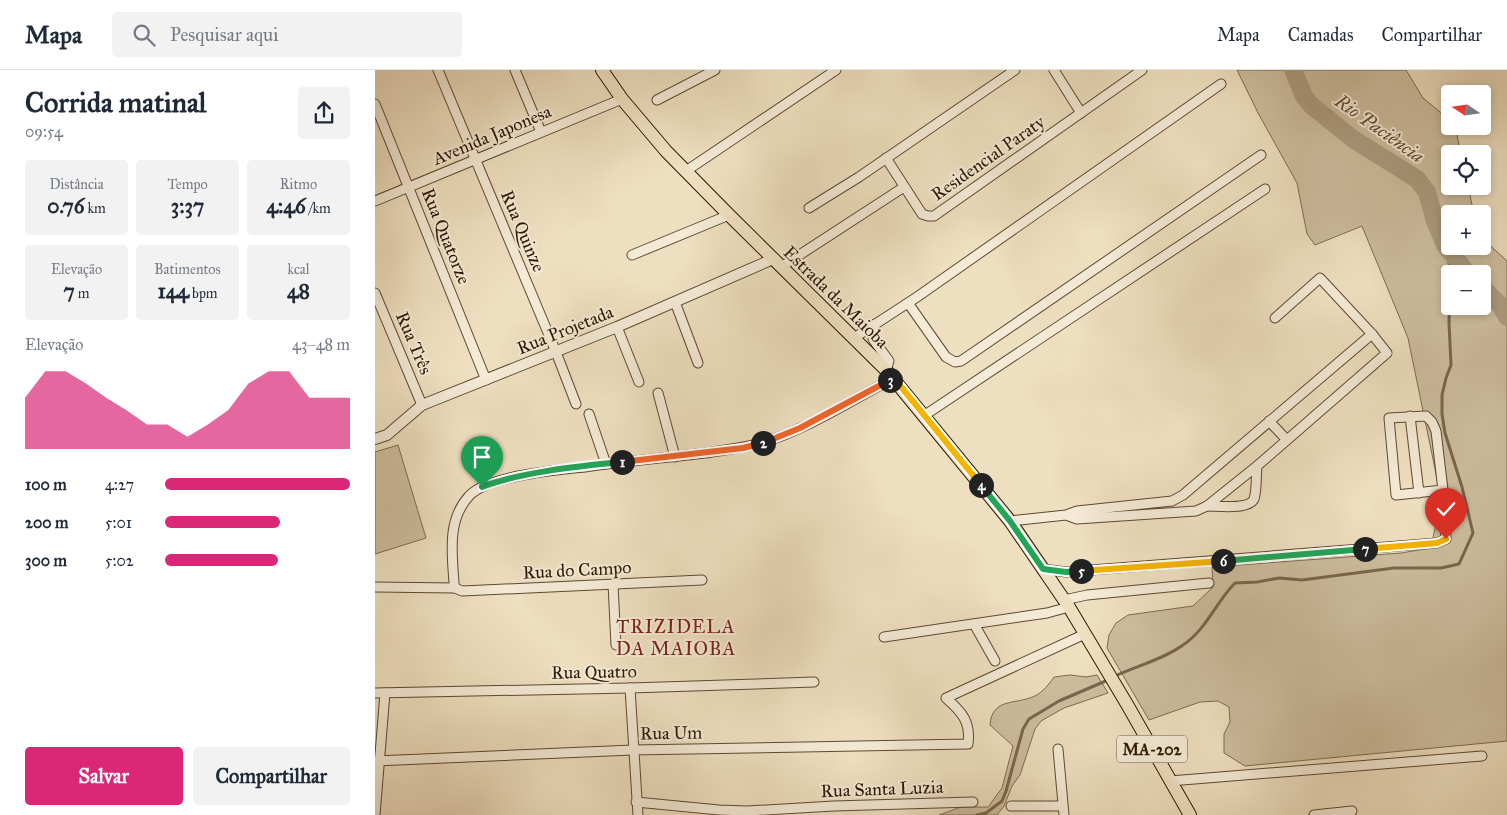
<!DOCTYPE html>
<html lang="pt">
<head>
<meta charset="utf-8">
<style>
	:root { --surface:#fff; --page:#f2f2f3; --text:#1f2937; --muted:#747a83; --line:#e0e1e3; --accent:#db2777 }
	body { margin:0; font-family:"IM FELL Great Primer",serif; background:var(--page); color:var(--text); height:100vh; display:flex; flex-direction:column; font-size:19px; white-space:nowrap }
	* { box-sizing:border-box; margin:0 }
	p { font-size:16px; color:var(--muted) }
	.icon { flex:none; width:28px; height:28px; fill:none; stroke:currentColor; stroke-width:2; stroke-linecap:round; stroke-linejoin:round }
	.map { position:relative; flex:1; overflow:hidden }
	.drawer { display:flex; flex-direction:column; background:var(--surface); width:375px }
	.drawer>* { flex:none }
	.needle { width:32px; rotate:283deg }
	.tools { position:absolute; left:1066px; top:15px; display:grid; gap:10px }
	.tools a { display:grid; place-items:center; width:50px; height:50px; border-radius:5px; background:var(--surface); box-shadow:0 2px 8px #0003; font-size:25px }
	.pin { position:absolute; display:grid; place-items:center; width:42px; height:42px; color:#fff; margin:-51px -21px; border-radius:50% 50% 50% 0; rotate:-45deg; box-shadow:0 0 5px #0007 }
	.pin .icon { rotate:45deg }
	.km { position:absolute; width:25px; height:25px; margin:-12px; border-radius:50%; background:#222; color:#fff; font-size:14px; line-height:25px; text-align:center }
	.round { display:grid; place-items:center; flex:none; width:52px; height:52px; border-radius:5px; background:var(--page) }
	.summary { display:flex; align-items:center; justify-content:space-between; height:85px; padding:0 25px }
	h1 { font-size:28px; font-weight:700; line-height:38px }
	.figures { display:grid; grid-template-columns:repeat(3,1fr); gap:8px; height:85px; padding:5px 25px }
	.figures div { display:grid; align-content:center; border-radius:5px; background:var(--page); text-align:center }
	.figures b { font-size:21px; font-weight:700 }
	.figures small { font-size:14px; font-weight:400 }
	.figures p { font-size:14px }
	.chart { height:140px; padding:10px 25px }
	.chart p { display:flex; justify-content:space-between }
	.chart svg { width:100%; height:90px; margin-top:5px; fill:var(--accent); opacity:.7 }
	.button { display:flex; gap:10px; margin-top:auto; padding:10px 25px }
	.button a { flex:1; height:58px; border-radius:5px; background:var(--accent); color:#fff; font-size:20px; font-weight:700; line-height:58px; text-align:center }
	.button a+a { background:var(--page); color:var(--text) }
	ul { padding:0 25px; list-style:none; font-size:16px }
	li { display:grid; grid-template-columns:80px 60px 1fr; align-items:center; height:38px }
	li i { height:12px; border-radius:6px; background:var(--accent) }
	header { display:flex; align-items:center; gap:30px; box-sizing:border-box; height:70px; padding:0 25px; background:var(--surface); border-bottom:1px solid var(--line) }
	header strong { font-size:24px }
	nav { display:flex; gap:28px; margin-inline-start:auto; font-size:18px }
	.search { width:350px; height:45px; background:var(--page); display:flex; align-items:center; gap:12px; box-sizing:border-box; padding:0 18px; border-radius:5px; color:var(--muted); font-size:19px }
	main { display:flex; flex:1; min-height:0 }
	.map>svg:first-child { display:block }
</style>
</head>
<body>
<header>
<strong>Mapa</strong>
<div class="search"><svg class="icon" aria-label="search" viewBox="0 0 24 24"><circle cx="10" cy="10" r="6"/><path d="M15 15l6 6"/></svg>Pesquisar aqui</div>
<nav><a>Mapa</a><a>Camadas</a><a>Compartilhar</a></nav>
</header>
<main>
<section class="drawer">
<div class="summary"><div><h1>Corrida matinal</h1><p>09:54</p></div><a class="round"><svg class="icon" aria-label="share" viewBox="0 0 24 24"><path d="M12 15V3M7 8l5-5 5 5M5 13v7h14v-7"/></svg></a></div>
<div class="figures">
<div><p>Distância</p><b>0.76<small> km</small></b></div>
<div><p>Tempo</p><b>3:37</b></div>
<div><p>Ritmo</p><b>4:46<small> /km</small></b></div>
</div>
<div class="figures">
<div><p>Elevação</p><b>7<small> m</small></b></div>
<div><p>Batimentos</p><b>144<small> bpm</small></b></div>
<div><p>kcal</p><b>48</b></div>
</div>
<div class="chart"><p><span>Elevação</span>43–48 m</p>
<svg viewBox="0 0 160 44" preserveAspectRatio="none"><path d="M0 44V19L10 6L20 6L30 12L40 19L50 25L60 32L70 32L80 38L90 32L100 25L110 12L120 6L130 6L140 19L150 19L160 19V44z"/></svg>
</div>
<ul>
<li><b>100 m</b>4:27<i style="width:100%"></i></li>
<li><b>200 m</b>5:01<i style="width:62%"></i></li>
<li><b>300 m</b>5:02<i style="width:61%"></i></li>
</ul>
<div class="button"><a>Salvar</a><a>Compartilhar</a></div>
</section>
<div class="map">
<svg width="1132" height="745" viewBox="0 0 1132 745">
	<rect width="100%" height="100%" fill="#eedfc0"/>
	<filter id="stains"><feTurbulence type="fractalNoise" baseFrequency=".004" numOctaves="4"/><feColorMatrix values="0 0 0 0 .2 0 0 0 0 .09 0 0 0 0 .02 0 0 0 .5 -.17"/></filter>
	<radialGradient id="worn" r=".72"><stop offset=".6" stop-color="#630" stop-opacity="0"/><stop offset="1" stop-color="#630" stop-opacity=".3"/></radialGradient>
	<g fill="#cdbd9f" stroke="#7d6a50" fill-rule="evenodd">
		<path d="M 862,0 L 1031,0 L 1048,28 L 1075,50 L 1075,56 L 1080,56 L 1086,84 L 1075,84 L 1075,116 L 1093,116 L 1099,144 L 1075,144 L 1075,176 L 1108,176 L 1108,169 L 1132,191 L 1132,671 L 870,696 L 849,683 L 849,664 L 855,652 L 854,637 L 843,631 L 825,632 L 774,650 L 732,578 L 734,565 L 741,553 L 753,545 L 818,536 L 838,517 L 837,497 L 1026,483 L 1056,478 L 1066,428 L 1033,268 L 987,156 L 940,175 L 932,164 L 922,113 L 883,43 ZM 1075,204 L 1108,204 L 1108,236 L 1075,236 Z"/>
		<polygon points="23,375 51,468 0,484 0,382"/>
		<path d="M 695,605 L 711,607 L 722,605 L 733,623 L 689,638 L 666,651 L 660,659 L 645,705 L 637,716 L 629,736 L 622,745 L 564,745 L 586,737 L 613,737 L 627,718 L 638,676 L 615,655 C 617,627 641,635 660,626 C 668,622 674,614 679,607 Z"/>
	</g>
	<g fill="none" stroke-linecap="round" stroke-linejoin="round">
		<g stroke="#79664c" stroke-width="3">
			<polyline points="1125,235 1132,234"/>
			<path d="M 738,607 C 761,596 787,590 808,575 C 831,560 841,532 860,513 L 882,512 L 904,508 L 927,510 L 1019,498 L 1066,498 L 1084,494 L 1098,463 L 1087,417 L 1070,363 L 1067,344 L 1067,325 L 1071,308 L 1076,295 L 1074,253 L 1075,198 L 1070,175"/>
			<polyline points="602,745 611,743 627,731 631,721 648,659 654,649 684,631 733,610"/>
		</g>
		<g stroke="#ac9b7f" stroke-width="18">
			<polyline points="918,0 929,26 936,35 978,69 1042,109 1052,122 1060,151 1070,175 1093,204"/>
			<polyline points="1108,218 1125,235 1132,247"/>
		</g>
		<g stroke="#5d4930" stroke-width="11">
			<g id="minor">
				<polyline points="63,0 181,282 201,334"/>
				<polyline points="140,0 166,62"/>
				<polyline points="679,0 706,43"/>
				<polyline points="282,30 340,0"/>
				<polyline points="0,34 111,310"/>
				<polyline points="511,88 547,144 553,146 559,146 767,0"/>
				<polyline points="311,101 461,0"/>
				<polyline points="0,131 247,29"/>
				<polyline points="434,138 484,107 640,0"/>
				<polyline points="257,185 354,145"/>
				<polyline points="406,197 529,117"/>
				<polyline points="0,223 47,335"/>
				<polyline points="300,232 323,293"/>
				<polyline points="533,233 571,287 580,292 586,291 886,85"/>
				<polyline points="900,248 945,208 997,264"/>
				<polyline points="500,254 498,269 514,291 511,300"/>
				<polyline points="242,257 264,312"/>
				<polyline points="479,268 542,227 846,14"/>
				<polyline points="283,323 300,387"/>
				<polyline points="214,344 231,394"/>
				<polyline points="550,345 890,119"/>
				<polyline points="1035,346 1044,423"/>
				<polyline points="894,351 911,369"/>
				<path d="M 832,436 C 843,436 874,440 879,429 C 882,420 881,406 882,396"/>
				<polyline points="635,451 691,445 702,441 797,431 808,425 997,264 1012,283 882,396 832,436 821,441 702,449 691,445"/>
				<polyline points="668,499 691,502 1062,473 1071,469 1068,420 1061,361 1057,352 1051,346 1014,348 1021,425 1068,420"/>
				<polyline points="238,514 241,575"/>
				<polyline points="0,517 80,518 87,521 327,510"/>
				<path d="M 80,518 L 79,513 C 77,483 72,450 94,426 C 112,406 182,400 210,397 C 250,391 290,388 330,383 C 349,380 368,378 386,373 C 431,360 477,330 519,308"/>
				<polyline points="689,530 712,525 834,513"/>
				<polyline points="599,554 620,591"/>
				<polyline points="509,567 672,543 694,537"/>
				<polyline points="255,618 263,745"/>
				<polyline points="0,623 255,618 439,612"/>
				<polyline points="683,679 689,745"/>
				<path d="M 0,691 L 258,680 L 593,674 C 596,652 587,642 571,628 L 710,564"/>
				<polyline points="795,711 1107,686"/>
				<polyline points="261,732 344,740 372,741 459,736 598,732"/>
				<polyline points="636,736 687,736"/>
				<polyline points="0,745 10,623"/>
				<polyline points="939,745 977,741"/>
			</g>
		</g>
		<g stroke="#5d4930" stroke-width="12">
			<polyline id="tertiary" points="0,369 12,365 47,335 242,257 398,189"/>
		</g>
		<g stroke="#2d1700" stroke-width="14">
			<polyline id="primary" points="227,0 247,29 291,81 354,145 511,300 635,451 694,537 753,636 815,745"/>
		</g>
		<use href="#minor" stroke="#f4ead6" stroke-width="9"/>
		<use href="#tertiary" stroke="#f4ead6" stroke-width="10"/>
		<use href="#primary" stroke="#eedfc0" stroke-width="12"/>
	</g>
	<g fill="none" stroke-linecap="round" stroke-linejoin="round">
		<g stroke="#fff" stroke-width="10">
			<path id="split-1" d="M 107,417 C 146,402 204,396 247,392"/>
		</g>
		<g stroke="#fff" stroke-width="10">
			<polyline id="split-2" points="247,392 368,378 388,373"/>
		</g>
		<g stroke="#fff" stroke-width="10">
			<polyline id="split-3" points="388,373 425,358 515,310"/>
		</g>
		<g stroke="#fff" stroke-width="10">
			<polyline id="split-4" points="515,310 519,308 606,415"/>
		</g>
		<g stroke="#fff" stroke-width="10">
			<polyline id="split-5" points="606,415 635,451 668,499 691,502 706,501"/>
		</g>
		<g stroke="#fff" stroke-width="10">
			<polyline id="split-6" points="706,501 848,491"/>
		</g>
		<g stroke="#fff" stroke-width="10">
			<polyline id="split-7" points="848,491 990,479"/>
		</g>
		<g stroke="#fff" stroke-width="10">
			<polyline id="split-8" points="990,479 1062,473 1071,469"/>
		</g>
		<use href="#split-1" stroke="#22a559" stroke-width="6"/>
		<use href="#split-2" stroke="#f0652b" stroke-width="6"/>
		<use href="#split-3" stroke="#f0652b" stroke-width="6"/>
		<use href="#split-4" stroke="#f5b400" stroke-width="6"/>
		<use href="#split-5" stroke="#22a559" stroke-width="6"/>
		<use href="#split-6" stroke="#f5b400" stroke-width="6"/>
		<use href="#split-7" stroke="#22a559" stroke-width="6"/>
		<use href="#split-8" stroke="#f5b400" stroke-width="6"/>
	</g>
	<g text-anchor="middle" stroke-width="4" stroke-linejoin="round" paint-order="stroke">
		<rect fill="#f4ead6" stroke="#695640" stroke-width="1" x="742" y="665.5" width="70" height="27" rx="4"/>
		<g font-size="16" font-weight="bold" fill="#2d1700">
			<text x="777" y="685">MA-202</text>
		</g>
		<g font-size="18" fill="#2d1700" stroke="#f4ead6">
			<text transform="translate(117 65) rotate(-23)" y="6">Avenida Japonesa</text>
			<text transform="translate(613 88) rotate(-35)" y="6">Residencial Paraty</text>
			<text transform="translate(148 161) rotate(67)" y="6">Rua Quinze</text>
			<text transform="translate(71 166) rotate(68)" y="6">Rua Quatorze</text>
			<text transform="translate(461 227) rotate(44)" y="6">Estrada da Maioba</text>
			<text transform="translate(190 260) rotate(-22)" y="6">Rua Projetada</text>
			<text transform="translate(39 273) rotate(67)" y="6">Rua Três</text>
			<text transform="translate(202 500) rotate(-3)" y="6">Rua do Campo</text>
			<text transform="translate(219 602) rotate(-1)" y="6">Rua Quatro</text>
			<text transform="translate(296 663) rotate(-1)" y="6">Rua Um</text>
			<text transform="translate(507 719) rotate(-2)" y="6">Rua Santa Luzia</text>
		</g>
		<g font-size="19" font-style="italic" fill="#604c33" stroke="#f4ead6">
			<text transform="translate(1005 58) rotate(35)" y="7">Rio Paciência</text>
		</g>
		<g font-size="19" letter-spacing="1" fill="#7a1f14" stroke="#f4ead6">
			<text x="301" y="563">TRIZIDELA<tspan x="301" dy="22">DA MAIOBA</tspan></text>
		</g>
	</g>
	<rect width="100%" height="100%" filter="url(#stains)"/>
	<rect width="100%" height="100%" fill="url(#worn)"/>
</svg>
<div class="tools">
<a><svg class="needle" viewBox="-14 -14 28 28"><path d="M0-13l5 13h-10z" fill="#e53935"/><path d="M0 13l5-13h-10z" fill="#747a83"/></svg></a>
<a><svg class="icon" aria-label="locate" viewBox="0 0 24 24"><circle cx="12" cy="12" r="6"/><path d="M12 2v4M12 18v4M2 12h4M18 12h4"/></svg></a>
<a>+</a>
<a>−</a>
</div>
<div class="pin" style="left:107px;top:417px;background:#1e9e55"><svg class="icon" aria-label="arrive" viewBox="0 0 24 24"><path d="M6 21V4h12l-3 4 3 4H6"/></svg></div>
<div class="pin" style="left:1071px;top:469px;background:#d93025"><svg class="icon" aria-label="check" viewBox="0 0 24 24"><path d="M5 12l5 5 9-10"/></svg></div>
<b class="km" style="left:247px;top:392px">1</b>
<b class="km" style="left:388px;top:373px">2</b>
<b class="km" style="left:515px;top:310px">3</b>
<b class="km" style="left:606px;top:415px">4</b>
<b class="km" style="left:706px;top:501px">5</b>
<b class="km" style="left:848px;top:491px">6</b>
<b class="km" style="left:990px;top:479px">7</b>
</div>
</main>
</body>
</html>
